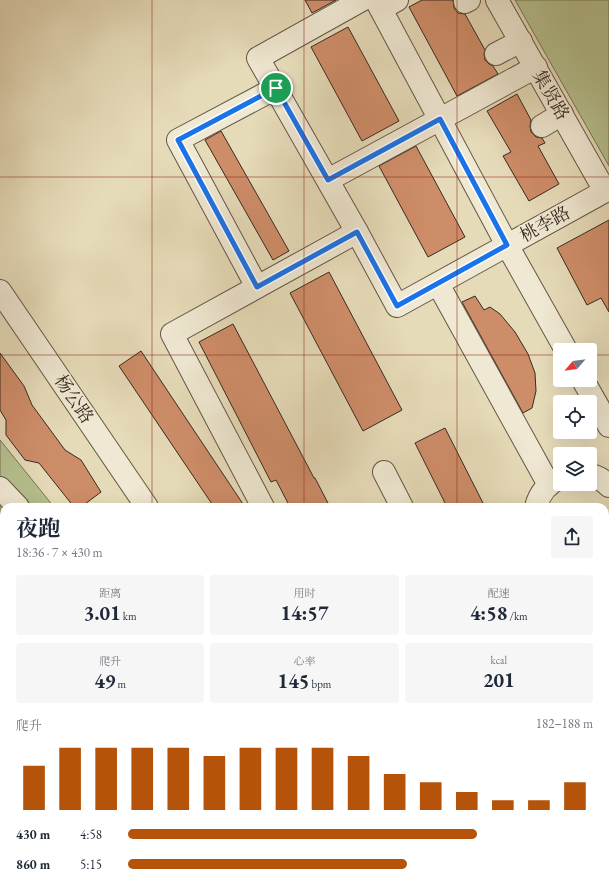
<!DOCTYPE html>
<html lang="zh">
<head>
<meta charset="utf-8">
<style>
	:root { --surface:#fff; --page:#f6f6f7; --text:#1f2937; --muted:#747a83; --accent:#b45309 }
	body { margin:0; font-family:"EB Garamond","Noto Serif SC",serif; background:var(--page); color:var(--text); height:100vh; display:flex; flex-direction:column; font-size:15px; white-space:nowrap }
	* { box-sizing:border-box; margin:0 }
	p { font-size:13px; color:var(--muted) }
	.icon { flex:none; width:22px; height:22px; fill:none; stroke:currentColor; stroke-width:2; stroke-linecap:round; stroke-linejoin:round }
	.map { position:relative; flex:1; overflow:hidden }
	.sheet { position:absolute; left:0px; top:503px; width:609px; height:384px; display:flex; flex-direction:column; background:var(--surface); border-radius:12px 12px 0 0; box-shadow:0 4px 16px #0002 }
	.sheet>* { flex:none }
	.needle { width:26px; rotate:242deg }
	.controls { position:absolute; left:553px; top:343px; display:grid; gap:8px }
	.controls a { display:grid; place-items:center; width:44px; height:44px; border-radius:4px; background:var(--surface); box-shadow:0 4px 16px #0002; font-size:20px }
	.pin { position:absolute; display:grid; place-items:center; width:34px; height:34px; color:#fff; margin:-17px; border:2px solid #fff; border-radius:50%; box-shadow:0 1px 4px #0007 }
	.round { display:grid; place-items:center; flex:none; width:42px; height:42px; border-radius:4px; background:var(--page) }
	.headline { display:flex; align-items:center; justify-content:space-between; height:68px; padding:0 16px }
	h1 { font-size:22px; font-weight:700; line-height:30px }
	.metrics { display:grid; grid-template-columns:repeat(3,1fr); gap:6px; height:68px; padding:4px 16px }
	.metrics div { display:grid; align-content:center; border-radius:4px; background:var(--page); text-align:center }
	.metrics b { font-size:20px; font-weight:700 }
	.metrics small { font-size:11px; font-weight:400 }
	.metrics p { font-size:11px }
	.chart { height:112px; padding:8px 16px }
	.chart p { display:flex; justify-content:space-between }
	.chart svg { width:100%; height:72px; margin-top:4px; stroke:var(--accent); stroke-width:6 }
	ul { padding:0 16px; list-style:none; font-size:13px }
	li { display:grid; grid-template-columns:64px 48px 1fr; align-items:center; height:30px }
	li i { height:10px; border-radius:5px; background:var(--accent) }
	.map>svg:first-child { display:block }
</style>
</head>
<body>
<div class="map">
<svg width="609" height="887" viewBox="0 0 609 887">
	<rect width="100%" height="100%" fill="#e6dbb9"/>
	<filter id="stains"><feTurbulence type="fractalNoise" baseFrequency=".005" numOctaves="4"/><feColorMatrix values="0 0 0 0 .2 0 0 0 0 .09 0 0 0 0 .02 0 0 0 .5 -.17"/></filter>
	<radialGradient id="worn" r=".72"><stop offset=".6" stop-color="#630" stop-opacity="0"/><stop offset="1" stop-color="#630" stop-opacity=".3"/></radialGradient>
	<g fill="#b6c08f" stroke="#777458">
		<polygon points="515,0 609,0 609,166"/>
		<polygon points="0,440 54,507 4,507 4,739 0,733"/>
	</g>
	<g fill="#ce8d69" stroke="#382920">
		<polygon points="305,0 336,0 312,13"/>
		<polygon points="422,0 453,0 454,8 458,13 465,14 485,50 484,54 485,60 489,64 493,66 498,74 457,96 409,7"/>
		<polygon points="348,27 399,121 362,141 311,47"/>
		<polygon points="517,94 531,120 530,126 531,132 536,137 542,138 545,143 538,146 559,184 529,201 503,156 511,152 487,111"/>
		<polygon points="221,131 289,251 273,260 205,140"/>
		<polygon points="416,146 465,237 428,257 379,166"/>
		<polygon points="609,220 609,312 601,298 587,305 557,248"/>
		<polygon points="329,272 402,410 363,431 290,293"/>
		<polygon points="475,296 484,310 490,307 500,314 515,332 528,354 535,373 536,391 532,408 523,413 462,302"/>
		<polygon points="233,324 314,478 315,478 330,507 290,507 276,480 271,482 199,342"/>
		<polygon points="141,351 245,507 214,507 119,366"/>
		<polygon points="0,353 24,386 32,405 65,450 81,460 101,492 81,507 74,507 39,463 25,460 6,435 6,420 0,410"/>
		<polygon points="445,428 485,507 447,507 415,443"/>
	</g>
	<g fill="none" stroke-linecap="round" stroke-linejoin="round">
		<g stroke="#645646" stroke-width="24">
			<g id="minor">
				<polyline points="362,0 258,58 357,232 397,306 609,189"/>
				<polyline points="376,0 507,245 566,350"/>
				<polyline points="497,0 605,191"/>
				<polyline points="465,2 469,0"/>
				<polyline points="381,9 397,0"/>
				<polyline points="496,54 521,41"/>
				<polyline points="542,126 562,114"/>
				<polyline points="328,180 536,67"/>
				<polyline points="438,284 549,485"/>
				<polyline points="257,287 178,140 276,88"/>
				<polyline points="0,291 147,507"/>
				<polyline points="583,380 609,426"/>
				<polyline points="384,472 402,507"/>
				<path d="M 590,475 C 597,476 604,481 609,486"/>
				<polyline points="0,488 18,507"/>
				<polyline points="263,507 172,334 357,232"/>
				<path d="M 536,507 C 539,494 548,483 560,478"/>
				<polyline points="605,550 609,548"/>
				<polyline points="605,572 609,579"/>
				<polyline points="0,707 4,711"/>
				<polyline points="605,725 609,723"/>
				<polyline points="0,791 4,789"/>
				<polyline points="0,865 4,873"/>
				<polyline points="79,883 81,887"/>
				<polyline points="135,883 137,887"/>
				<polyline points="198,883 200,887"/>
				<polyline points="404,883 407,887"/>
				<polyline points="104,887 112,883"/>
				<polyline points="285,887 293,883"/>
				<polyline points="318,887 326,883"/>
			</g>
		</g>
		<use href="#minor" stroke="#efe8d2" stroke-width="22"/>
	</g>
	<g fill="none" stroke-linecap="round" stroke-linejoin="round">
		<g stroke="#fff" stroke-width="8">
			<polygon id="route" points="276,88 328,180 440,119 507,245 397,306 357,232 257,287 178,140"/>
		</g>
		<use href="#route" stroke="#1a73e8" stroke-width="5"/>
	</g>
	<path fill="none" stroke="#8f2418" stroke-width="1" stroke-opacity="0.55" d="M 152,0 L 152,507M 304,0 L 304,507M 457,0 L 457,507M 0,177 L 609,177M 0,355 L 560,355M 590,355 L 609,355M 0,532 L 4,532M 605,532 L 609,532M 0,710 L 4,710M 605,710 L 609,710M 152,883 L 152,887M 304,883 L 304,887M 457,883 L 457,887"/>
	<g text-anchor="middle" stroke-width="3.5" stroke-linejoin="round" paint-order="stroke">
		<g font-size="18" fill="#382920" stroke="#efe8d2">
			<text transform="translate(551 95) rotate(60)" y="6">集贤路</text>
			<text transform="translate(545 224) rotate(-29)" y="6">桃李路</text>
			<text transform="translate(74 399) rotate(56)" y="6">杨公路</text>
		</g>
	</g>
	<rect width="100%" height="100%" filter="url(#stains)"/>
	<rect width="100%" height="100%" fill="url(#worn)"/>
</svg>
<div class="controls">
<a><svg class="needle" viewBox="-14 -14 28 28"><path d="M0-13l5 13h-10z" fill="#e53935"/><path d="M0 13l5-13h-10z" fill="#747a83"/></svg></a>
<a><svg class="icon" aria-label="locate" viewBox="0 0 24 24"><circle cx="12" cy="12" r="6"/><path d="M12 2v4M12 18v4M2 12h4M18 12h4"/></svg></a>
<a><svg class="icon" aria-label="layers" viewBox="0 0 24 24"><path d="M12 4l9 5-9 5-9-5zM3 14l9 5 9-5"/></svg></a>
</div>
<div class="pin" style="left:276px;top:88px;background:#1e9e55"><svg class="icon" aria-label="arrive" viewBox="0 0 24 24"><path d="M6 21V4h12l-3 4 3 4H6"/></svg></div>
<section class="sheet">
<div class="headline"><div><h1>夜跑</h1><p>18:36 · 7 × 430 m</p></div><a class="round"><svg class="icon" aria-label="share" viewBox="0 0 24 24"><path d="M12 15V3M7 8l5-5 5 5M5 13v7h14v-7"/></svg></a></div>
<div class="metrics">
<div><p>距离</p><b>3.01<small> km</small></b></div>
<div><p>用时</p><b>14:57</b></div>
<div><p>配速</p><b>4:58<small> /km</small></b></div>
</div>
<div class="metrics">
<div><p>爬升</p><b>49<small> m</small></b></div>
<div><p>心率</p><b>145<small> bpm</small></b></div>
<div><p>kcal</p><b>201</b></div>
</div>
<div class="chart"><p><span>爬升</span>182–188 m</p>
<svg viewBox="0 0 160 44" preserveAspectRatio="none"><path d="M5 44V17M15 44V6M25 44V6M35 44V6M45 44V6M55 44V11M65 44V6M75 44V6M85 44V6M95 44V11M105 44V22M115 44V27M125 44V33M135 44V38M145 44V38M155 44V27"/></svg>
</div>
<ul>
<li><b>430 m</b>4:58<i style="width:75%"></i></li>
<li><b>860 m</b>5:15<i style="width:60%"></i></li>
</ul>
</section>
</div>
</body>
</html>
